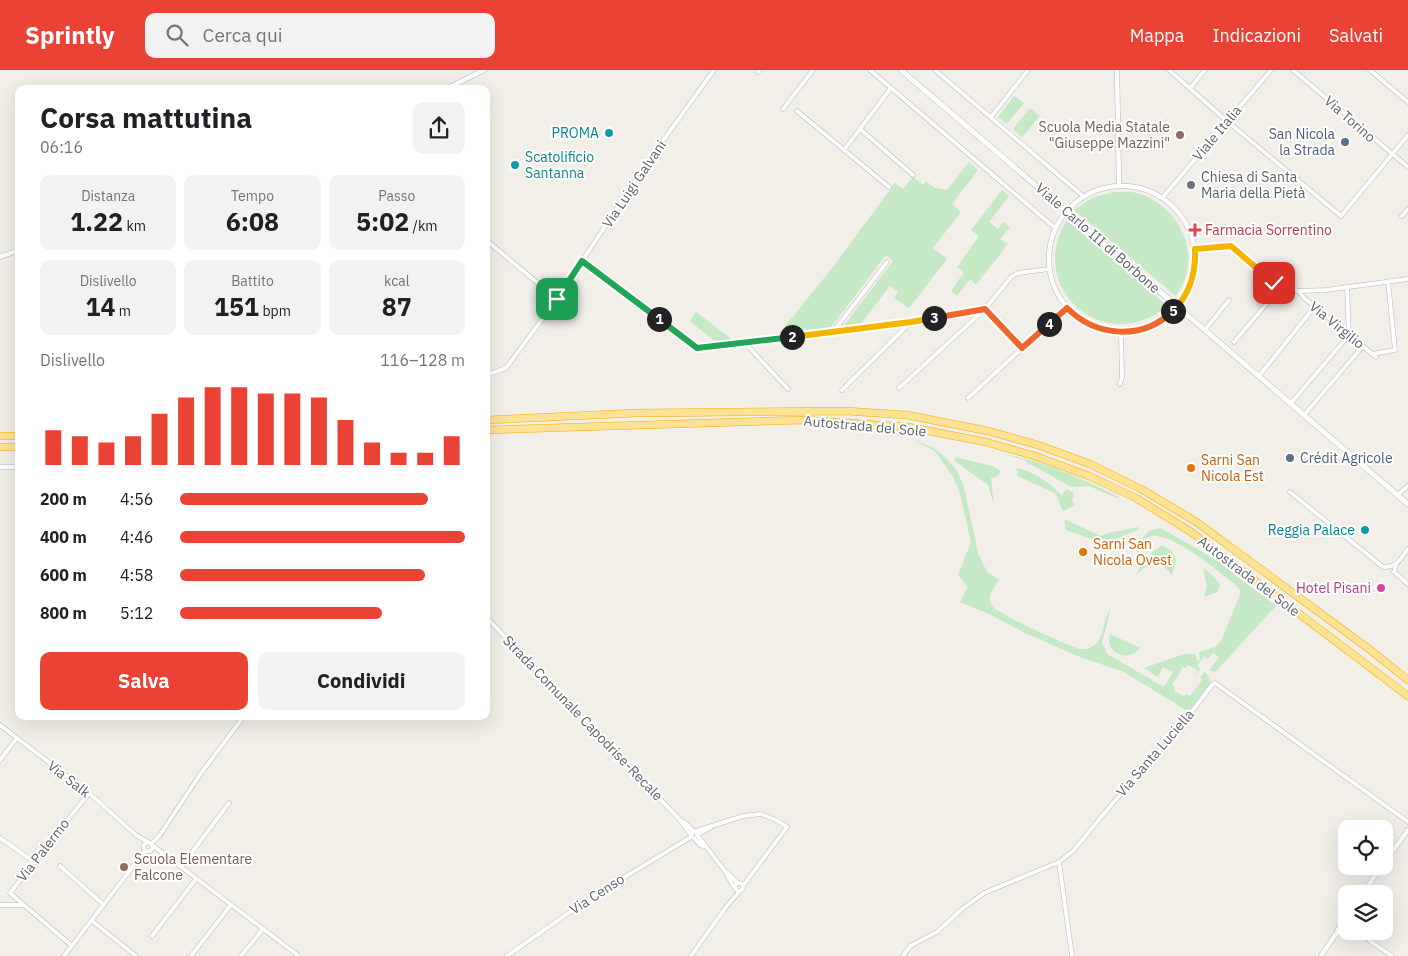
<!DOCTYPE html>
<html lang="it">
<head>
<meta charset="utf-8">
<style>
	:root { --surface:#fff; --page:#f2f2f2; --text:#202124; --muted:#757577; --accent:#ea4335 }
	body { margin:0; font-family:"IBM Plex Sans",sans-serif; background:var(--page); color:var(--text); height:100vh; display:flex; flex-direction:column; font-size:19px; white-space:nowrap }
	* { box-sizing:border-box; margin:0 }
	p { font-size:16px; color:var(--muted) }
	.icon { flex:none; width:28px; height:28px; fill:none; stroke:currentColor; stroke-width:2; stroke-linecap:round; stroke-linejoin:round }
	.map { position:relative; flex:1; overflow:hidden }
	.panel { position:absolute; left:15px; top:15px; width:475px; height:635px; display:flex; flex-direction:column; background:var(--surface); border-radius:10px; box-shadow:0 5px 20px #0002 }
	.panel>* { flex:none }
	.buttons { position:absolute; left:1338px; top:750px; display:grid; gap:10px }
	.buttons a { display:grid; place-items:center; width:55px; height:55px; border-radius:10px; background:var(--surface); box-shadow:0 5px 20px #0002; font-size:25px }
	.pin { position:absolute; display:grid; place-items:center; width:42px; height:42px; color:#fff; margin:-21px; border-radius:10px; box-shadow:0 2px 8px #0006 }
	.km { position:absolute; width:25px; height:25px; margin:-12px; border-radius:50%; background:#222; color:#fff; font-size:14px; line-height:25px; text-align:center }
	.round { display:grid; place-items:center; flex:none; width:52px; height:52px; border-radius:10px; background:var(--page) }
	.summary { display:flex; align-items:center; justify-content:space-between; height:85px; padding:0 25px }
	h1 { font-size:28px; font-weight:700; line-height:38px }
	.figures { display:grid; grid-template-columns:repeat(3,1fr); gap:8px; height:85px; padding:5px 25px }
	.figures div { display:grid; align-content:center; border-radius:10px; background:var(--page); text-align:center }
	.figures b { font-size:25px; font-weight:700 }
	.figures small { font-size:14px; font-weight:400 }
	.figures p { font-size:14px }
	.chart { height:140px; padding:10px 25px }
	.chart p { display:flex; justify-content:space-between }
	.chart svg { width:100%; height:90px; margin-top:5px; stroke:var(--accent); stroke-width:6 }
	.cta { display:flex; gap:10px; margin-top:auto; padding:10px 25px }
	.cta a { flex:1; height:58px; border-radius:10px; background:var(--accent); color:#fff; font-size:20px; font-weight:700; line-height:58px; text-align:center }
	.cta a+a { background:var(--page); color:var(--text) }
	ul { padding:0 25px; list-style:none; font-size:16px }
	li { display:grid; grid-template-columns:80px 60px 1fr; align-items:center; height:38px }
	li i { height:12px; border-radius:6px; background:var(--accent) }
	header { display:flex; align-items:center; gap:30px; box-sizing:border-box; height:70px; padding:0 25px; background:var(--accent); color:#fff }
	header strong { font-size:24px }
	nav { display:flex; gap:28px; margin-inline-start:auto; font-size:18px }
	.search { width:350px; height:45px; background:var(--page); display:flex; align-items:center; gap:12px; box-sizing:border-box; padding:0 18px; border-radius:10px; color:var(--muted); font-size:19px }
	.map>svg:first-child { display:block }
</style>
</head>
<body>
<header>
<strong>Sprintly</strong>
<div class="search"><svg class="icon" aria-label="search" viewBox="0 0 24 24"><circle cx="10" cy="10" r="6"/><path d="M15 15l6 6"/></svg>Cerca qui</div>
<nav><a>Mappa</a><a>Indicazioni</a><a>Salvati</a></nav>
</header>
<div class="map">
<svg width="1408" height="886" viewBox="0 0 1408 886">
	<rect width="100%" height="100%" fill="#f1efe8"/>
	<g fill="#c5e8c5">
		<polygon points="1014,26 1024,33 1007,54 998,47"/>
		<polygon points="1030,38 1040,46 1022,67 1013,59"/>
		<polygon points="969,92 978,100 952,134 961,142 933,178 947,189 909,238 894,228 898,222 890,216 859,256 842,258 893,191 886,185 829,260 778,265 833,197 895,113 903,119 913,107 923,115 926,111 935,118 947,120"/>
		<polygon points="1002,120 1009,126 989,152 998,159 1003,152 1010,157 1000,169 1008,174 976,215 970,209 957,226 951,221 964,202 957,197 979,166 971,160"/>
		<path d="M 1113,122 C 1121,122 1130,121 1137,123 C 1172,133 1198,172 1185,209 C 1183,215 1179,220 1176,226 L 1074,140 L 1092,128 Z"/>
		<path d="M 1067,150 L 1167,236 C 1106,288 1024,218 1067,150 Z"/>
		<polygon points="696,242 734,271 717,273 690,251"/>
		<path d="M 912,369 L 934,378 L 948,390 L 957,401 L 964,417 L 978,483 L 987,502 L 1000,510 C 993,516 986,528 993,537 C 999,544 1070,577 1080,579 C 1084,579 1088,579 1092,577 C 1105,570 1102,551 1110,540 L 1107,555 L 1102,572 L 1107,584 L 1164,617 L 1173,602 L 1163,597 L 1158,607 L 1144,598 L 1184,584 L 1195,584 L 1198,592 L 1200,589 L 1199,582 L 1215,577 L 1221,571 L 1240,525 L 1240,520 L 1235,514 C 1217,501 1175,464 1153,466 C 1149,466 1146,469 1143,471 L 1140,470 L 1149,461 L 1161,458 L 1216,490 L 1276,536 L 1215,602 L 1209,601 L 1219,587 L 1213,583 L 1208,589 L 1204,586 L 1197,596 L 1200,599 L 1196,605 L 1197,600 L 1188,595 L 1186,598 L 1183,597 L 1172,615 L 1175,617 L 1174,621 L 1184,626 L 1186,624 L 1190,626 L 1202,610 L 1200,607 L 1204,602 L 1208,605 L 1207,606 L 1211,612 L 1189,641 L 1186,640 L 1124,602 L 1080,587 L 1023,562 L 987,543 L 960,532 L 968,517 L 958,505 L 971,472 L 959,420 L 953,407 L 935,381 Z"/>
		<path d="M 1003,384 C 1044,391 1082,409 1119,427 L 1119,429 L 1089,416 L 1071,417 L 1030,394 L 1029,395 L 1025,390 Z"/>
		<polygon points="955,387 992,396 1001,401 996,407 991,408 994,435 988,415 955,391"/>
		<path d="M 1018,398 C 1033,402 1052,413 1062,426 L 1065,420 L 1067,419 L 1074,423 L 1072,431 L 1074,435 L 1064,441 L 1062,439 L 1055,423 L 1017,406 L 1018,401 L 1015,399 Z"/>
		<polygon points="1064,449 1101,466 1108,463 1139,457 1139,459 1105,474 1066,460"/>
		<path d="M 1162,475 L 1171,480 L 1176,489 L 1172,505 C 1159,490 1150,491 1137,505 C 1140,491 1151,483 1162,475 Z"/>
		<polygon points="1203,498 1215,508 1220,514 1217,522 1204,527 1207,517"/>
		<path d="M 1110,564 L 1140,578 C 1129,594 1104,583 1110,564 Z"/>
	</g>
	<g fill="none" stroke-linecap="round" stroke-linejoin="round">
		<g stroke="#b5b8bc" stroke-width="5">
			<g id="minor">
				<polyline points="870,0 1055,158"/>
				<polyline points="935,0 1083,126"/>
				<polyline points="1169,0 1227,51 1341,146 1408,65"/>
				<polyline points="1293,0 1408,97"/>
				<polyline points="1370,0 1408,32"/>
				<polyline points="758,2 759,0"/>
				<polyline points="1190,18 1205,0"/>
				<polyline points="783,39 813,0"/>
				<polyline points="797,41 889,117"/>
				<polyline points="991,47 1028,0"/>
				<polyline points="860,59 913,105"/>
				<polyline points="844,80 891,18"/>
				<polyline points="1163,127 1271,0"/>
				<polyline points="1402,146 1408,139"/>
				<polyline points="486,170 557,229"/>
				<polyline points="1195,179 1231,177 1274,213 1281,217 1299,221 1326,220 1408,209"/>
				<polyline points="582,191 697,278 911,252 985,239 1022,278"/>
				<polyline points="1299,221 1303,227 1376,287"/>
				<polyline points="1205,260 1229,230"/>
				<polyline points="833,262 887,192"/>
				<polyline points="744,272 788,319"/>
				<polyline points="1234,272 1281,217"/>
				<polyline points="1372,284 1395,280 1388,211"/>
				<polyline points="486,305 506,298 557,229 649,90 714,0"/>
				<polyline points="1259,306 1315,236"/>
				<polyline points="1120,314 1122,307 1121,262"/>
				<polyline points="899,318 985,239 1011,207 1018,203 1049,199"/>
				<polyline points="842,320 911,252"/>
				<polyline points="968,328 1067,237"/>
				<polyline points="1291,333 1349,265 1347,217"/>
				<polyline points="1304,345 1363,276"/>
				<polyline points="0,397 19,397"/>
				<path d="M 1290,422 L 1383,497 C 1397,498 1401,488 1408,479"/>
				<polyline points="1397,425 1408,416"/>
				<polyline points="1396,495 1394,502 1408,514"/>
				<polyline points="486,547 680,750 687,754 694,762"/>
				<polyline points="0,655 89,723 136,765 148,772"/>
				<polyline points="0,690 17,668"/>
				<polyline points="680,750 691,765"/>
				<polyline points="697,765 725,801 738,813"/>
				<polyline points="697,765 711,757"/>
				<polyline points="0,768 34,792"/>
				<polyline points="694,768 700,775 704,776"/>
				<circle cx="148" cy="777" r="4.5"/>
				<polyline points="151,774 160,765 199,706 244,646"/>
				<polyline points="152,775 299,886"/>
				<polyline points="1059,792 1072,886"/>
				<polyline points="60,796 104,835"/>
				<polyline points="181,797 229,733"/>
				<polyline points="727,805 734,817"/>
				<circle cx="739" cy="817" r="4"/>
				<polyline points="0,835 23,835"/>
				<polyline points="92,851 136,886"/>
				<polyline points="1361,861 1370,871 1392,886"/>
				<polyline points="152,866 196,809"/>
				<polyline points="72,876 10,823 89,723"/>
				<polyline points="64,886 145,781"/>
				<polyline points="191,886 230,836"/>
				<polyline points="241,886 263,859"/>
				<polyline points="507,886 590,828 691,767 693,762 743,746 761,744 776,750 787,757 743,816"/>
				<polyline points="691,886 726,837 739,822"/>
				<polyline points="903,886 910,876 937,862 962,839 984,823 1059,792 1073,781 1112,734 1181,656 1212,615 1215,613 1408,752"/>
			</g>
		</g>
		<g stroke="#b5b8bc" stroke-width="5.5">
			<g id="tertiary">
				<polyline points="1117,0 1119,115"/>
				<polyline points="446,19 484,0"/>
				<circle cx="1122" cy="189" r="73"/>
				<polyline points="0,187 19,180"/>
				<polyline points="1384,793 1408,760"/>
				<polyline points="1363,824 1381,796"/>
				<polyline points="1337,861 1346,847"/>
				<polyline points="1321,886 1335,865 1346,855"/>
			</g>
		</g>
		<g stroke="#b6babf" stroke-width="6">
			<polyline id="secondary" points="901,0 1408,434"/>
		</g>
		<g stroke="#f9ab00" stroke-width="8">
			<g id="motorway">
				<polyline points="486,350 636,343 846,341 907,345 988,361 1038,375 1090,394 1141,419 1195,451 1369,579 1408,610"/>
				<polyline points="486,360 805,350 908,357 986,372 1035,386 1089,406 1136,428 1191,462 1408,626"/>
				<polyline points="0,366 19,366"/>
				<polyline points="0,377 19,377"/>
			</g>
		</g>
		<use href="#minor" stroke="#fff" stroke-width="4"/>
		<use href="#tertiary" stroke="#fff" stroke-width="4.5"/>
		<use href="#secondary" stroke="#fff" stroke-width="5"/>
		<use href="#motorway" stroke="#fde293" stroke-width="7"/>
	</g>
	<g fill="none" stroke-linecap="round" stroke-linejoin="round">
		<g stroke="#fff" stroke-width="10">
			<polyline id="split-1" points="557,229 582,191 659,249"/>
		</g>
		<g stroke="#fff" stroke-width="10">
			<polyline id="split-2" points="659,249 697,278 792,267"/>
		</g>
		<g stroke="#fff" stroke-width="10">
			<polyline id="split-3" points="792,267 911,252 934,248"/>
		</g>
		<g stroke="#fff" stroke-width="10">
			<polyline id="split-4" points="934,248 985,239 1022,278 1049,254"/>
		</g>
		<g stroke="#fff" stroke-width="10">
			<path id="split-5" d="M 1049,254 L 1067,238 C 1096,267 1142,271 1173,241"/>
		</g>
		<g stroke="#fff" stroke-width="10">
			<path id="split-6" d="M 1173,241 C 1190,224 1196,203 1195,179 L 1231,176 L 1274,213"/>
		</g>
		<use href="#split-1" stroke="#22a559" stroke-width="6"/>
		<use href="#split-2" stroke="#22a559" stroke-width="6"/>
		<use href="#split-3" stroke="#f5b400" stroke-width="6"/>
		<use href="#split-4" stroke="#f0652b" stroke-width="6"/>
		<use href="#split-5" stroke="#f0652b" stroke-width="6"/>
		<use href="#split-6" stroke="#f5b400" stroke-width="6"/>
	</g>
	<g fill="#0f9aa8" stroke="#fff" stroke-width="2">
		<circle cx="609" cy="63" r="5"/>
		<circle cx="515" cy="95" r="5"/>
		<circle cx="1365" cy="460" r="5"/>
	</g>
	<g fill="#8d6e63" stroke="#fff" stroke-width="2">
		<circle cx="1180" cy="65" r="5"/>
		<circle cx="124" cy="797" r="5"/>
	</g>
	<g fill="#5c6f8a" stroke="#fff" stroke-width="2">
		<circle cx="1345" cy="72" r="5"/>
		<circle cx="1290" cy="388" r="5"/>
	</g>
	<circle fill="#6b7280" stroke="#fff" stroke-width="2" cx="1191" cy="115" r="5"/>
	<path fill="#e0444e" stroke="#fff" stroke-width="2" d="M1192.5 152.5h5v5h5v5h-5v5h-5v-5h-5v-5h5z"/>
	<g fill="#e8710a" stroke="#fff" stroke-width="2">
		<circle cx="1191" cy="398" r="5"/>
		<circle cx="1083" cy="482" r="5"/>
	</g>
	<circle fill="#d1479c" stroke="#fff" stroke-width="2" cx="1381" cy="518" r="5"/>
	<g text-anchor="middle" stroke-width="4" stroke-linejoin="round" paint-order="stroke">
		<g font-size="14" fill="#5f6368" stroke="#fff">
			<text transform="translate(1350 49) rotate(41)" y="5">Via Torino</text>
			<text transform="translate(1217 63) rotate(-50)" y="5">Viale Italia</text>
			<text transform="translate(634 114) rotate(-56)" y="5">Via Luigi Galvani</text>
			<text transform="translate(1098 168) rotate(41)" y="5">Viale Carlo III di Borbone</text>
			<text transform="translate(1337 255) rotate(39)" y="5">Via Virgilio</text>
			<text transform="translate(865 356) rotate(5)" y="5">Autostrada del Sole</text>
			<text transform="translate(1249 506) rotate(37)" y="5">Autostrada del Sole</text>
			<text transform="translate(583 648) rotate(46)" y="5">Strada Comunale Capodrise-Recale</text>
			<text transform="translate(1155 683) rotate(-49)" y="5">Via Santa Luciella</text>
			<text transform="translate(69 709) rotate(38)" y="5">Via Salk</text>
			<text transform="translate(43 780) rotate(-52)" y="5">Via Palermo</text>
			<text transform="translate(597 824) rotate(-33)" y="5">Via Censo</text>
		</g>
		<g font-size="14" fill="#785e54" stroke="#fff" text-anchor="end">
			<text x="1170" y="62">Scuola Media Statale<tspan x="1170" dy="16">"Giuseppe Mazzini"</tspan></text>
			<text x="134" y="794" text-anchor="start">Scuola Elementare<tspan x="134" dy="16">Falcone</tspan></text>
		</g>
		<g font-size="14" fill="#0d838f" stroke="#fff" text-anchor="end">
			<text x="599" y="68">PROMA</text>
			<text x="525" y="92" text-anchor="start">Scatolificio<tspan x="525" dy="16">Santanna</tspan></text>
			<text x="1355" y="465">Reggia Palace</text>
		</g>
		<g font-size="14" fill="#4e5e75" stroke="#fff" text-anchor="end">
			<text x="1335" y="69">San Nicola<tspan x="1335" dy="16">la Strada</tspan></text>
			<text x="1300" y="393" text-anchor="start">Crédit Agricole</text>
		</g>
		<g font-size="14" fill="#5b616d" stroke="#fff" text-anchor="start">
			<text x="1201" y="112">Chiesa di Santa<tspan x="1201" dy="16">Maria della Pietà</tspan></text>
		</g>
		<g font-size="14" fill="#be3a42" stroke="#fff" text-anchor="start">
			<text x="1205" y="165">Farmacia Sorrentino</text>
		</g>
		<g font-size="14" fill="#c56008" stroke="#fff" text-anchor="start">
			<text x="1201" y="395">Sarni San<tspan x="1201" dy="16">Nicola Est</tspan></text>
			<text x="1093" y="479">Sarni San<tspan x="1093" dy="16">Nicola Ovest</tspan></text>
		</g>
		<g font-size="14" fill="#b23c85" stroke="#fff" text-anchor="end">
			<text x="1371" y="523">Hotel Pisani</text>
		</g>
	</g>
</svg>
<div class="buttons">
<a><svg class="icon" aria-label="locate" viewBox="0 0 24 24"><circle cx="12" cy="12" r="6"/><path d="M12 2v4M12 18v4M2 12h4M18 12h4"/></svg></a>
<a><svg class="icon" aria-label="layers" viewBox="0 0 24 24"><path d="M12 4l9 5-9 5-9-5zM3 14l9 5 9-5"/></svg></a>
</div>
<div class="pin" style="left:557px;top:229px;background:#1e9e55"><svg class="icon" aria-label="arrive" viewBox="0 0 24 24"><path d="M6 21V4h12l-3 4 3 4H6"/></svg></div>
<div class="pin" style="left:1274px;top:213px;background:#d93025"><svg class="icon" aria-label="check" viewBox="0 0 24 24"><path d="M5 12l5 5 9-10"/></svg></div>
<b class="km" style="left:659px;top:249px">1</b>
<b class="km" style="left:792px;top:267px">2</b>
<b class="km" style="left:934px;top:248px">3</b>
<b class="km" style="left:1049px;top:254px">4</b>
<b class="km" style="left:1173px;top:241px">5</b>
<section class="panel">
<div class="summary"><div><h1>Corsa mattutina</h1><p>06:16</p></div><a class="round"><svg class="icon" aria-label="share" viewBox="0 0 24 24"><path d="M12 15V3M7 8l5-5 5 5M5 13v7h14v-7"/></svg></a></div>
<div class="figures">
<div><p>Distanza</p><b>1.22<small> km</small></b></div>
<div><p>Tempo</p><b>6:08</b></div>
<div><p>Passo</p><b>5:02<small> /km</small></b></div>
</div>
<div class="figures">
<div><p>Dislivello</p><b>14<small> m</small></b></div>
<div><p>Battito</p><b>151<small> bpm</small></b></div>
<div><p>kcal</p><b>87</b></div>
</div>
<div class="chart"><p><span>Dislivello</span>116–128 m</p>
<svg viewBox="0 0 160 44" preserveAspectRatio="none"><path d="M5 44V27M15 44V30M25 44V33M35 44V30M45 44V19M55 44V11M65 44V6M75 44V6M85 44V9M95 44V9M105 44V11M115 44V22M125 44V33M135 44V38M145 44V38M155 44V30"/></svg>
</div>
<ul>
<li><b>200 m</b>4:56<i style="width:87%"></i></li>
<li><b>400 m</b>4:46<i style="width:100%"></i></li>
<li><b>600 m</b>4:58<i style="width:86%"></i></li>
<li><b>800 m</b>5:12<i style="width:71%"></i></li>
</ul>
<div class="cta"><a>Salva</a><a>Condividi</a></div>
</section>
</div>
</body>
</html>
